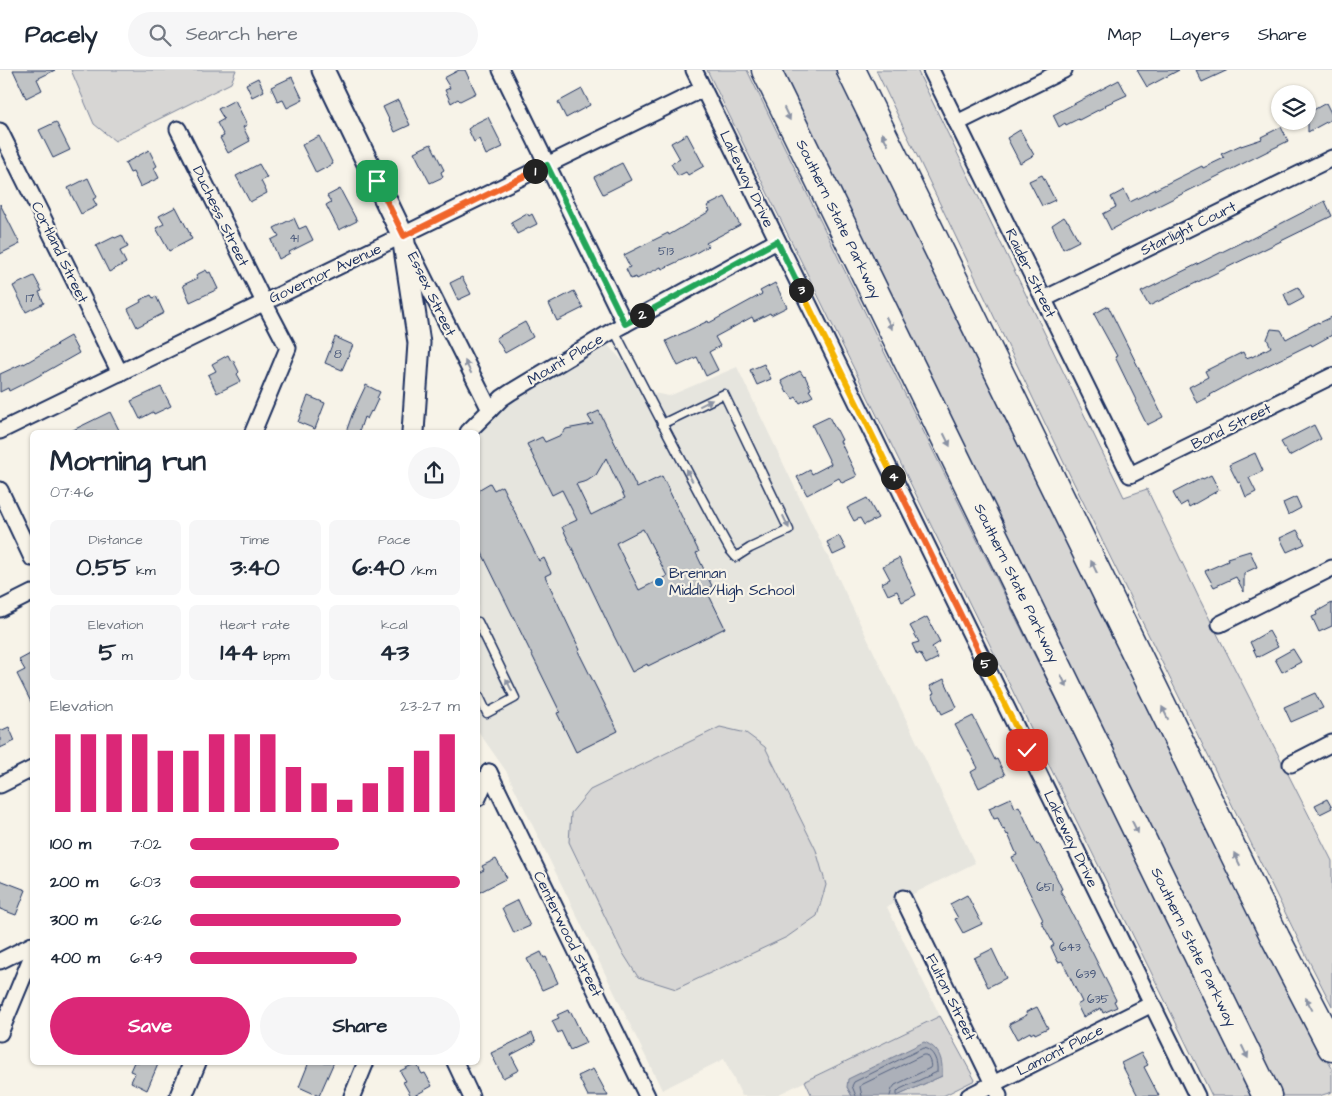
<!DOCTYPE html>
<html lang="en">
<head>
<meta charset="utf-8">
<style>
	:root { --surface:#fff; --page:#f6f6f7; --text:#1f2937; --muted:#747a83; --line:#e0e1e3; --accent:#db2777 }
	body { margin:0; font-family:"Architects Daughter",sans-serif; background:var(--page); color:var(--text); height:100vh; display:flex; flex-direction:column; font-size:19px; white-space:nowrap }
	* { box-sizing:border-box; margin:0 }
	p { font-size:16px; color:var(--muted) }
	.icon { flex:none; width:28px; height:28px; fill:none; stroke:currentColor; stroke-width:2; stroke-linecap:round; stroke-linejoin:round }
	.map { position:relative; flex:1; overflow:hidden }
	.side { position:absolute; left:30px; top:360px; width:450px; height:635px; display:flex; flex-direction:column; background:var(--surface); border-radius:8px; box-shadow:0 1px 4px #0004 }
	.side>* { flex:none }
	.fabs { position:absolute; left:1271px; top:15px; display:grid; gap:10px }
	.fabs a { display:grid; place-items:center; width:45px; height:45px; border-radius:50%; background:var(--surface); box-shadow:0 1px 4px #0004; font-size:25px }
	.pin { position:absolute; display:grid; place-items:center; width:42px; height:42px; color:#fff; margin:-21px; border-radius:10px; box-shadow:0 2px 8px #0006 }
	.km { position:absolute; width:25px; height:25px; margin:-12px; border-radius:50%; background:#222; color:#fff; font-size:14px; line-height:25px; text-align:center }
	.round { display:grid; place-items:center; flex:none; width:52px; height:52px; border-radius:26px; background:var(--page) }
	.head { display:flex; align-items:center; justify-content:space-between; height:85px; padding:0 20px }
	h1 { font-size:28px; font-weight:700; line-height:38px }
	.metrics { display:grid; grid-template-columns:repeat(3,1fr); gap:8px; height:85px; padding:5px 20px }
	.metrics div { display:grid; align-content:center; border-radius:8px; background:var(--page); text-align:center }
	.metrics b { font-size:25px; font-weight:700 }
	.metrics small { font-size:14px; font-weight:400 }
	.metrics p { font-size:14px }
	.chart { height:140px; padding:10px 20px }
	.chart p { display:flex; justify-content:space-between }
	.chart svg { width:100%; height:90px; margin-top:5px; stroke:var(--accent); stroke-width:6 }
	.button { display:flex; gap:10px; margin-top:auto; padding:10px 20px }
	.button a { flex:1; height:58px; border-radius:30px; background:var(--accent); color:#fff; font-size:20px; font-weight:700; line-height:58px; text-align:center }
	.button a+a { background:var(--page); color:var(--text) }
	ul { padding:0 20px; list-style:none; font-size:16px }
	li { display:grid; grid-template-columns:80px 60px 1fr; align-items:center; height:38px }
	li i { height:12px; border-radius:6px; background:var(--accent) }
	header { display:flex; align-items:center; gap:30px; box-sizing:border-box; height:70px; padding:0 25px; background:var(--surface); border-bottom:1px solid var(--line) }
	header strong { font-size:24px }
	nav { display:flex; gap:28px; margin-inline-start:auto; font-size:18px }
	.search { width:350px; height:45px; background:var(--page); display:flex; align-items:center; gap:12px; box-sizing:border-box; padding:0 18px; border-radius:28px; color:var(--muted); font-size:19px }
	.map>svg:first-child { display:block }
</style>
</head>
<body>
<header>
<strong>Pacely</strong>
<div class="search"><svg class="icon" aria-label="search" viewBox="0 0 24 24"><circle cx="10" cy="10" r="6"/><path d="M15 15l6 6"/></svg>Search here</div>
<nav><a>Map</a><a>Layers</a><a>Share</a></nav>
</header>
<div class="map">
<svg width="1332" height="1026" viewBox="0 0 1332 1026">
	<rect width="100%" height="100%" fill="#f7f3e8"/>
	<filter id="ink" filterUnits="userSpaceOnUse"><feTurbulence type="fractalNoise" baseFrequency=".02" numOctaves="2"/><feDisplacementMap in="SourceGraphic" scale="10" xChannelSelector="R" yChannelSelector="G"/><feConvolveMatrix kernelMatrix="1 2 1 2 8 2 1 2 1" color-interpolation-filters="sRGB"/></filter>
	<g filter="url(#ink)">
		<polygon fill="#e6e5de" points="601,268 653,323 669,326 737,297 975,793 887,837 940,946 775,1026 742,1026 724,989 662,1020 506,701 478,661 478,362 512,326"/>
		<g fill="#d7d6d4" stroke="#798299">
			<polygon points="71,0 236,0 231,13 115,71 94,54"/>
			<polygon points="707,0 747,0 892,298 1253,1026 1212,1026"/>
			<polygon points="781,0 837,0 1310,961 1332,998 1332,1022 1319,1026 1283,1026"/>
			<polygon points="876,0 917,0 1124,427 1147,419 1199,528 1332,791 1332,936 1308,889 1065,395"/>
			<polygon points="720,657 746,663 765,677 816,780 826,815 817,846 787,867 676,919 638,907 621,880 569,772 571,743 590,720"/>
			<polygon points="940,946 975,1010 943,1026 897,1026 942,1006 847,1017 852,1026 812,1026 805,1011"/>
		</g>
		<path fill="#acb0b9" stroke="#727c95" d="M 924,972 C 940,978 943,990 942,1006 L 897,1026 L 852,1026 L 847,1017 L 848,1009 Z"/>
		<g fill="none" stroke-linecap="round" stroke-linejoin="round">
			<g stroke="#556382" stroke-width="1">
				<path d="M 856,1026 L 852,1016 L 854,1012 L 923,978 C 934,980 938,992 937,1002 L 900,1019 L 897,1022 L 897,1026"/>
				<path d="M 862,1026 L 860,1017 L 861,1015 L 923,985 L 926,985 C 929,988 932,995 930,998 L 895,1015 L 892,1019 L 890,1026"/>
			</g>
		</g>
		<g fill="#c0c3c5" stroke="#1b2f5e" fill-rule="evenodd">
			<polygon points="13,0 55,0 37,9 42,20 26,28"/>
			<polygon points="459,0 465,0 476,23 460,31 458,29 451,33 445,20 450,18 444,8"/>
			<polygon points="1137,0 1179,0 1147,17"/>
			<polygon points="1196,0 1228,0 1202,12"/>
			<polygon points="292,7 303,30 287,38 283,30 278,32 271,17"/>
			<polygon points="258,8 264,21 252,27 246,14"/>
			<polygon points="1119,10 1127,25 1105,35 1106,36 1079,50 1078,49 1066,55 1065,53 1059,57 1053,45"/>
			<polygon points="582,19 590,35 566,48 558,32"/>
			<polygon points="235,30 247,55 243,57 250,71 228,83 220,68 224,66 217,53 224,49 218,39"/>
			<polygon points="398,30 410,55 395,62 383,37"/>
			<polygon points="1326,33 1332,45 1332,49 1308,62 1308,43"/>
			<polygon points="488,47 503,77 486,85 479,69 474,72 468,59 472,56 472,55"/>
			<polygon points="56,52 70,80 53,88 39,60"/>
			<polygon points="1281,57 1288,71 1150,140 1150,139 1111,160 1103,144 1116,137 1111,127 1124,120 1130,132 1202,96 1203,98 1224,88 1221,84 1241,75 1241,76 1262,69 1261,67"/>
			<polygon points="1020,60 1034,85 1020,93 1007,68"/>
			<polygon points="687,64 704,96 688,105 686,102 678,106 671,94 680,89 671,73"/>
			<polygon points="319,66 333,94 316,103 302,75"/>
			<polygon points="431,74 444,100 441,102 443,107 430,113 414,82"/>
			<polygon points="149,80 157,96 154,98 159,108 140,117 133,102 130,103 125,93"/>
			<polygon points="622,93 631,110 603,124 594,107"/>
			<polygon points="259,94 267,108 261,111 267,123 250,132 236,106"/>
			<polygon points="1042,105 1055,130 1042,136 1029,111"/>
			<polygon points="88,108 97,127 93,129 97,136 81,144 68,118"/>
			<polygon points="340,119 357,151 339,160 326,135 331,132 327,126"/>
			<polygon points="725,127 740,155 706,173 708,176 694,184 662,199 661,197 637,209 636,207 631,209 626,199 630,197 624,185 668,163 669,165 710,141 707,136"/>
			<polygon points="1325,131 1332,146 1149,236 1141,222 1246,170 1247,171"/>
			<polygon points="0,134 20,174 0,184"/>
			<polygon points="176,137 190,164 189,164 192,169 169,181 156,158 164,154 159,146"/>
			<polygon points="527,143 529,146 532,144 537,154 517,164 511,152"/>
			<polygon points="1064,147 1067,151 1068,151 1079,171 1063,179 1052,155"/>
			<polygon points="294,148 299,159 306,156 313,170 289,182 290,183 279,189 271,170 279,166 274,158"/>
			<polygon points="122,165 128,177 120,181 126,193 109,202 96,176 114,167 115,168"/>
			<polygon points="206,200 208,203 210,202 218,219 190,232 183,215 198,208 196,205"/>
			<polygon points="34,206 42,221 39,222 44,233 26,242 13,216"/>
			<polygon points="462,207 471,224 458,230 450,213"/>
			<polygon points="775,213 787,237 771,245 770,243 754,251 752,247 715,267 720,276 709,282 718,300 706,306 697,287 678,296 666,271 708,251 709,253 762,224 760,221"/>
			<polygon points="1298,217 1304,228 1289,236 1284,224"/>
			<polygon points="574,221 583,238 557,251 549,234"/>
			<polygon points="151,225 153,228 156,226 164,243 137,257 128,239 141,232 140,230"/>
			<polygon points="1108,236 1163,347 1147,355 1135,331 1136,330 1115,287 1117,286 1094,244"/>
			<polygon points="1332,247 1332,265 1312,276 1311,274 1232,313 1210,325 1211,326 1197,333 1189,317 1208,307 1205,301 1243,282 1246,288 1252,286 1252,287 1271,277 1267,269 1271,259 1281,260 1286,269 1318,252 1319,253"/>
			<polygon points="525,252 533,267 505,283 496,268"/>
			<polygon points="70,266 79,283 33,309 9,321 8,318 0,322 0,304 24,293 24,294 57,275 56,274"/>
			<polygon points="335,267 353,275 342,300 325,293"/>
			<polygon points="228,285 231,291 233,290 239,302 237,304 241,311 217,323 208,305 216,301 212,294"/>
			<polygon points="764,294 771,309 757,315 750,300"/>
			<polygon points="800,301 804,307 805,306 811,319 809,320 813,326 800,333 796,327 793,329 788,322 787,323 781,311"/>
			<polygon points="366,315 380,322 377,328 378,329 372,342 371,341 367,349 364,347 359,362 346,362 352,345"/>
			<polygon points="161,317 171,336 154,344 153,342 140,349 131,331"/>
			<polygon points="308,326 325,333 315,359 298,352"/>
			<path d="M 599,341 L 637,418 L 662,406 L 699,482 L 696,483 L 712,516 L 706,519 L 725,558 L 648,596 L 647,594 L 632,602 L 613,564 L 562,457 L 577,450 L 562,420 L 552,425 L 527,374 L 542,367 L 545,372 L 561,365 L 566,359 L 593,354 L 588,346 ZM 606,388 L 625,428 L 591,445 L 576,414 L 587,411 L 596,405 ZM 643,459 L 667,506 L 639,520 L 616,473 Z"/>
			<polygon points="110,342 120,362 69,362"/>
			<polygon points="829,347 836,360 837,360 842,370 840,371 857,406 842,413 839,408 807,425 797,407 810,400 812,404 831,394 812,355"/>
			<polygon points="1314,355 1321,369 1289,386 1281,372"/>
			<polygon points="1255,383 1263,401 1249,408 1256,422 1246,427 1240,412 1238,413 1229,395"/>
			<polygon points="1211,405 1219,420 1189,437 1187,432 1180,436 1173,423 1202,408 1203,409"/>
			<polygon points="490,413 494,420 502,416 539,491 544,488 551,503 545,506 580,580 578,581 618,661 576,682 557,643 560,642 478,475 478,420"/>
			<polygon points="1296,427 1301,438 1288,445 1283,433"/>
			<polygon points="867,428 878,448 864,455 860,448 854,451 847,438"/>
			<polygon points="1297,460 1305,474 1287,482 1280,468"/>
			<polygon points="839,466 846,479 833,485 827,472"/>
			<polygon points="1250,481 1257,497 1244,503 1244,522 1236,507 1214,517 1205,501 1228,491 1227,488"/>
			<polygon points="899,488 916,525 902,532 897,521 888,525 882,513 890,509 883,496"/>
			<polygon points="1332,533 1332,556 1319,562 1312,547 1317,545 1316,542"/>
			<polygon points="927,547 940,572 932,577 938,588 926,594 920,583 917,585 912,574 919,572 910,556"/>
			<polygon points="1269,561 1278,577 1259,587 1258,586 1257,587 1250,572"/>
			<polygon points="1293,579 1301,592 1282,602 1275,589"/>
			<polygon points="32,583 32,634 17,604 25,600 19,590"/>
			<polygon points="944,609 957,637 942,644 932,624 934,623 930,616"/>
			<polygon points="1315,623 1323,638 1291,652 1284,637"/>
			<polygon points="973,646 995,690 997,689 1005,705 979,718 971,702 978,698 955,655"/>
			<polygon points="9,657 15,671 0,678 0,661"/>
			<polygon points="1011,728 1015,738 1019,736 1037,775 1039,774 1054,802 1062,819 1060,820 1093,884 1116,930 1114,931 1117,937 1103,943 1101,938 1083,947 1077,935 1082,932 1062,891 1058,892 1051,877 1054,875 1041,851 1043,850 1012,787 1017,785 1008,764 1007,765 1004,759 1003,760 998,748 994,749 989,738"/>
			<polygon points="1327,729 1332,738 1320,744 1315,735"/>
			<polygon points="496,789 507,808 478,823 478,803 484,800 482,796"/>
			<polygon points="0,810 26,820 16,845 0,839"/>
			<polygon points="967,825 982,854 963,863 955,849 958,848 950,834"/>
			<polygon points="518,830 530,856 514,863 502,838"/>
			<polygon points="992,879 1006,908 988,917 974,888"/>
			<polygon points="541,882 544,888 546,887 558,913 542,920 527,889"/>
			<polygon points="1037,937 1048,958 1035,964 1034,962 1031,964 1030,962 1017,969 1009,954 1027,945 1026,942"/>
			<polygon points="568,940 569,943 571,942 586,973 570,980 561,961 558,963 552,951 559,948 557,945"/>
			<polygon points="532,963 536,972 511,985 519,1000 503,1008 491,983"/>
			<polygon points="1141,983 1148,995 1144,997 1159,1026 1138,1026 1121,993"/>
			<polygon points="134,992 159,992 147,1020 131,1012 135,1003 130,1001"/>
			<polygon points="309,992 334,992 319,1026 299,1017"/>
			<polygon points="416,993 422,1004 425,1003 432,1016 414,1026 411,1026 403,1012 406,1011 400,1001"/>
			<polygon points="593,999 600,1011 608,1026 588,1026 578,1006"/>
		</g>
		<g fill="none" stroke-linecap="round" stroke-linejoin="round">
			<g stroke="#1b2f5e" stroke-width="11">
				<g id="lane">
					<path d="M 614,260 C 652,334 690,408 730,480 L 736,487 L 750,478 L 789,460 L 724,324 L 662,354"/>
					<polyline points="478,552 515,628 487,643 478,624"/>
				</g>
			</g>
			<g stroke="#1b2f5e" stroke-width="19">
				<g id="street">
					<polyline points="501,0 625,254"/>
					<polyline points="694,0 1197,1026"/>
					<polyline points="931,0 1130,405 1332,306"/>
					<polyline points="957,53 1064,0"/>
					<polyline points="178,59 264,232 288,278 253,362"/>
					<polyline points="0,61 120,303"/>
					<polyline points="409,178 490,340"/>
					<polyline points="1044,229 1332,88"/>
					<polyline points="0,361 703,19"/>
					<polyline points="468,362 502,328 511,322 614,260 777,171"/>
					<polyline points="0,420 32,488"/>
					<polyline points="0,539 32,523"/>
					<polyline points="1220,554 1332,498"/>
					<polyline points="1291,694 1332,673"/>
					<polyline points="489,702 647,1026"/>
					<polyline points="0,715 32,699"/>
					<polyline points="478,728 489,702"/>
					<polyline points="903,828 999,1026"/>
					<polyline points="0,891 32,875"/>
					<polyline points="0,963 32,886"/>
					<polyline points="455,992 471,1026"/>
					<polyline points="352,1026 366,992"/>
					<polyline points="969,1026 1152,934"/>
				</g>
			</g>
			<g stroke="#1b2f5e" stroke-width="25">
				<g id="secondary">
					<polyline points="323,0 403,166 419,273 413,362"/>
					<polyline points="181,1026 195,992"/>
				</g>
			</g>
			<g stroke="#1b2f5e" stroke-width="31">
				<g id="highway">
					<polyline points="766,0 1267,1026"/>
					<polyline points="851,0 1276,869 1332,977"/>
				</g>
			</g>
			<use href="#lane" stroke="#f7f3e8" stroke-width="8"/>
			<use href="#street" stroke="#f7f3e8" stroke-width="15"/>
			<use href="#secondary" stroke="#f7f3e8" stroke-width="21"/>
			<use href="#highway" stroke="#f7f3e8" stroke-width="28"/>
		</g>
		<defs><path id="oneway-solid" d="M-6-.8H1V-3.2L6.5 0L1 3.2V.8H-6Z" transform="scale(1.25)"/></defs>
		<g fill="#8991a3">
			<use href="#oneway-solid" transform="translate(787 44) rotate(64)"/>
			<use href="#oneway-solid" transform="translate(885 69) rotate(-116)"/>
			<use href="#oneway-solid" transform="translate(889 253) rotate(64)"/>
			<use href="#oneway-solid" transform="translate(468 297) rotate(-117)"/>
			<use href="#oneway-solid" transform="translate(706 333) rotate(-26)"/>
			<use href="#oneway-solid" transform="translate(947 370) rotate(64)"/>
			<use href="#oneway-solid" transform="translate(689 405) rotate(-119)"/>
			<use href="#oneway-solid" transform="translate(786 452) rotate(65)"/>
			<use href="#oneway-solid" transform="translate(1094 497) rotate(-116)"/>
			<use href="#oneway-solid" transform="translate(1064 611) rotate(64)"/>
			<use href="#oneway-solid" transform="translate(509 615) rotate(-116)"/>
			<use href="#oneway-solid" transform="translate(1165 643) rotate(-116)"/>
			<use href="#oneway-solid" transform="translate(1135 757) rotate(64)"/>
			<use href="#oneway-solid" transform="translate(1237 789) rotate(-116)"/>
			<use href="#oneway-solid" transform="translate(1309 934) rotate(-118)"/>
			<use href="#oneway-solid" transform="translate(1245 982) rotate(64)"/>
		</g>
	</g>
	<g fill="none" stroke-linecap="round" stroke-linejoin="round" filter="url(#ink)">
		<g stroke="#fff" stroke-width="10">
			<polyline id="split-1" points="377,111 404,166 535,101"/>
		</g>
		<g stroke="#fff" stroke-width="10">
			<polyline id="split-2" points="535,101 547,95 625,254 642,245"/>
		</g>
		<g stroke="#fff" stroke-width="10">
			<polyline id="split-3" points="642,245 777,171 801,220"/>
		</g>
		<g stroke="#fff" stroke-width="10">
			<polyline id="split-4" points="801,220 893,407"/>
		</g>
		<g stroke="#fff" stroke-width="10">
			<polyline id="split-5" points="893,407 985,594"/>
		</g>
		<g stroke="#fff" stroke-width="10">
			<polyline id="split-6" points="985,594 1027,680"/>
		</g>
		<use href="#split-1" stroke="#f0652b" stroke-width="6"/>
		<use href="#split-2" stroke="#22a559" stroke-width="6"/>
		<use href="#split-3" stroke="#22a559" stroke-width="6"/>
		<use href="#split-4" stroke="#f5b400" stroke-width="6"/>
		<use href="#split-5" stroke="#f0652b" stroke-width="6"/>
		<use href="#split-6" stroke="#f5b400" stroke-width="6"/>
	</g>
	<circle fill="#1f6fb2" stroke="#f7f3e8" stroke-width="2" cx="659" cy="512" r="5"/>
	<g text-anchor="middle" stroke-width="4.5" stroke-linejoin="round" paint-order="stroke">
		<g font-size="12" fill="#445478">
			<text x="294" y="172">41</text>
			<text x="666" y="185">513</text>
			<text x="30" y="232">17</text>
			<text x="338" y="288">8</text>
			<text x="1045" y="821">651</text>
			<text x="1070" y="881">643</text>
			<text x="1086" y="908">639</text>
			<text x="1098" y="933">635</text>
		</g>
		<g font-size="15" fill="#1b2f5e" stroke="#f7f3e8">
			<text transform="translate(747 109) rotate(64)" y="5">Lakeway Drive</text>
			<text transform="translate(221 146) rotate(64)" y="5">Duchess Street</text>
			<text transform="translate(839 149) rotate(64)" y="5">Southern State Parkway</text>
			<text transform="translate(1188 158) rotate(-26)" y="5">Starlight Court</text>
			<text transform="translate(60 182) rotate(64)" y="5">Cortland Street</text>
			<text transform="translate(325 203) rotate(-25)" y="5">Governor Avenue</text>
			<text transform="translate(1031 203) rotate(64)" y="5">Raider Street</text>
			<text transform="translate(432 224) rotate(64)" y="5">Essex Street</text>
			<text transform="translate(565 289) rotate(-31)" y="5">Mount Place</text>
			<text transform="translate(1231 356) rotate(-26)" y="5">Bond Street</text>
			<text transform="translate(1017 513) rotate(64)" y="5">Southern State Parkway</text>
			<text transform="translate(1071 769) rotate(64)" y="5">Lakeway Drive</text>
			<text transform="translate(568 864) rotate(64)" y="5">Centerwood Street</text>
			<text transform="translate(1194 877) rotate(64)" y="5">Southern State Parkway</text>
			<text transform="translate(951 927) rotate(64)" y="5">Fulton Street</text>
			<text transform="translate(1060 980) rotate(-27)" y="5">Lamont Place</text>
		</g>
		<g font-size="15" fill="#1b2f5e" stroke="#f7f3e8" text-anchor="start">
			<text x="669" y="508">Brennan<tspan x="669" dy="17">Middle/High School</tspan></text>
		</g>
	</g>
</svg>
<div class="fabs">
<a><svg class="icon" aria-label="layers" viewBox="0 0 24 24"><path d="M12 4l9 5-9 5-9-5zM3 14l9 5 9-5"/></svg></a>
</div>
<div class="pin" style="left:377px;top:111px;background:#1e9e55"><svg class="icon" aria-label="arrive" viewBox="0 0 24 24"><path d="M6 21V4h12l-3 4 3 4H6"/></svg></div>
<div class="pin" style="left:1027px;top:680px;background:#d93025"><svg class="icon" aria-label="check" viewBox="0 0 24 24"><path d="M5 12l5 5 9-10"/></svg></div>
<b class="km" style="left:535px;top:101px">1</b>
<b class="km" style="left:642px;top:245px">2</b>
<b class="km" style="left:801px;top:220px">3</b>
<b class="km" style="left:893px;top:407px">4</b>
<b class="km" style="left:985px;top:594px">5</b>
<section class="side">
<div class="head"><div><h1>Morning run</h1><p>07:46</p></div><a class="round"><svg class="icon" aria-label="share" viewBox="0 0 24 24"><path d="M12 15V3M7 8l5-5 5 5M5 13v7h14v-7"/></svg></a></div>
<div class="metrics">
<div><p>Distance</p><b>0.55<small> km</small></b></div>
<div><p>Time</p><b>3:40</b></div>
<div><p>Pace</p><b>6:40<small> /km</small></b></div>
</div>
<div class="metrics">
<div><p>Elevation</p><b>5<small> m</small></b></div>
<div><p>Heart rate</p><b>144<small> bpm</small></b></div>
<div><p>kcal</p><b>43</b></div>
</div>
<div class="chart"><p><span>Elevation</span>23–27 m</p>
<svg viewBox="0 0 160 44" preserveAspectRatio="none"><path d="M5 44V6M15 44V6M25 44V6M35 44V6M45 44V14M55 44V14M65 44V6M75 44V6M85 44V6M95 44V22M105 44V30M115 44V38M125 44V30M135 44V22M145 44V14M155 44V6"/></svg>
</div>
<ul>
<li><b>100 m</b>7:02<i style="width:55%"></i></li>
<li><b>200 m</b>6:03<i style="width:100%"></i></li>
<li><b>300 m</b>6:26<i style="width:78%"></i></li>
<li><b>400 m</b>6:49<i style="width:62%"></i></li>
</ul>
<div class="button"><a>Save</a><a>Share</a></div>
</section>
</div>
</body>
</html>
